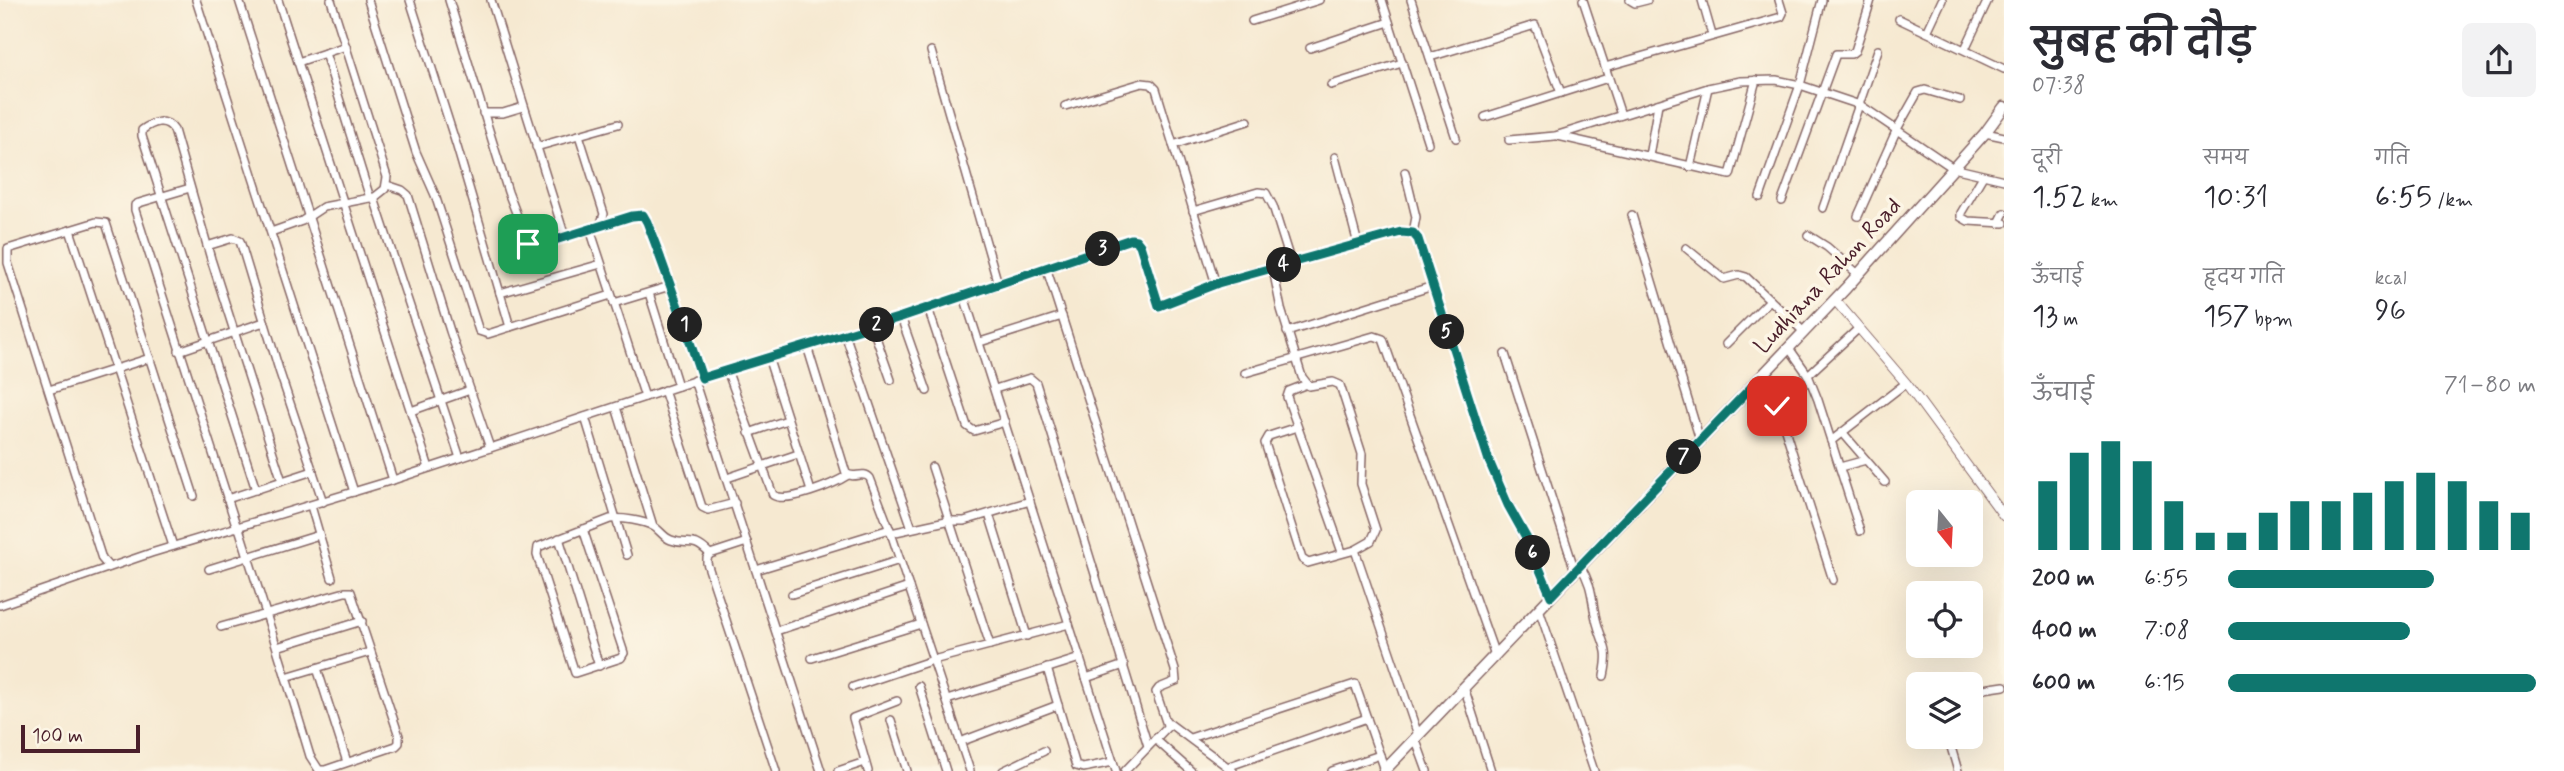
<!DOCTYPE html>
<html lang="hi">
<head>
<meta charset="utf-8">
<style>
	:root { --surface:#fff; --page:#f2f2f3; --text:#2b2b33; --muted:#7c7c81; --accent:#0f766e }
	body { margin:0; font-family:Mynerve,"Playpen Sans Deva",sans-serif; background:var(--page); color:var(--text); height:100vh; display:flex; flex-direction:column; font-size:26px; white-space:nowrap }
	* { box-sizing:border-box; margin:0 }
	p { font-size:23px; color:var(--muted) }
	.icon { flex:none; width:38px; height:38px; fill:none; stroke:currentColor; stroke-width:2; stroke-linecap:round; stroke-linejoin:round }
	.map { position:relative; flex:1; overflow:hidden }
	.details { display:flex; flex-direction:column; background:var(--surface); width:560px }
	.details>* { flex:none }
	.needle { width:46px; rotate:162deg }
	.buttons { position:absolute; left:1906px; top:490px; display:grid; gap:14px }
	.buttons a { display:grid; place-items:center; width:77px; height:77px; border-radius:10px; background:var(--surface); box-shadow:0 7px 28px #0002; font-size:35px }
	.scale { position:absolute; left:21px; bottom:18px; width:119px; box-sizing:border-box; padding-left:7px; border:4px solid #4a1f2b; border-top:0; font-size:19px; line-height:24px; white-space:nowrap; color:#4a1f2b; -webkit-text-stroke:5px #fcf5e5; paint-order:stroke }
	.pin { position:absolute; display:grid; place-items:center; width:60px; height:60px; color:#fff; margin:-30px; border-radius:14px; box-shadow:0 4px 10px #0006 }
	.km { position:absolute; width:35px; height:35px; margin:-18px; border-radius:50%; background:#222; color:#fff; font-size:19px; line-height:35px; text-align:center }
	.round { display:grid; place-items:center; flex:none; width:74px; height:74px; border-radius:10px; background:var(--page) }
	.overview { display:flex; align-items:center; justify-content:space-between; height:119px; padding:0 28px }
	h1 { font-size:38px; font-weight:600; line-height:52px }
	.figures { display:grid; grid-template-columns:repeat(3,1fr); gap:10px; height:119px; padding:7px 28px }
	.figures div { display:grid; align-content:center }
	.figures b { font-size:30px; font-weight:600 }
	.figures small { font-size:19px; font-weight:400 }
	.figures p { font-size:19px }
	.chart { height:196px; padding:14px 28px }
	.chart p { display:flex; justify-content:space-between }
	.chart svg { width:100%; height:126px; margin-top:7px; stroke:var(--accent); stroke-width:6 }
	ul { padding:0 28px; list-style:none; font-size:23px }
	li { display:grid; grid-template-columns:112px 84px 1fr; align-items:center; height:52px }
	li i { height:18px; border-radius:9px; background:var(--accent) }
	main { display:flex; flex:1; min-height:0 }
	.map>svg:first-child { display:block }
</style>
</head>
<body>
<main>
<div class="map">
<svg width="2004" height="771" viewBox="0 0 2004 771">
	<rect width="100%" height="100%" fill="#fcf5e5"/>
	<filter id="ink" filterUnits="userSpaceOnUse"><feTurbulence type="fractalNoise" baseFrequency=".0143" numOctaves="2"/><feDisplacementMap in="SourceGraphic" scale="14" xChannelSelector="R" yChannelSelector="G"/><feConvolveMatrix kernelMatrix="1 2 1 2 8 2 1 2 1" color-interpolation-filters="sRGB"/></filter>
	<filter id="wash" filterUnits="userSpaceOnUse"><feTurbulence type="fractalNoise" baseFrequency=".00686" numOctaves="4" result="noise"/><feDisplacementMap in="SourceGraphic" scale="28" xChannelSelector="R" yChannelSelector="G"/><feGaussianBlur stdDeviation="1.57" result="paint"/><feColorMatrix in="noise" values="0 0 0 0 0 0 0 0 0 0 0 0 0 0 0 0 0 1.4 0 .05"/><feComposite in="paint" operator="in"/></filter>
	<g filter="url(#wash)">
		<rect width="100%" height="100%" fill="#f6e9d1"/>
	</g>
	<g filter="url(#ink)">
		<g fill="none" stroke-linecap="round" stroke-linejoin="round">
			<g stroke="#866665" stroke-width="10">
				<g id="minor">
					<polyline points="196,0 354,492"/>
					<polyline points="239,0 393,480"/>
					<polyline points="278,0 429,468"/>
					<polyline points="331,0 387,177 385,189 375,197 375,201 460,458"/>
					<polyline points="368,0 416,152 435,195 479,331 488,334 611,295"/>
					<polyline points="410,0 457,147 510,327"/>
					<path d="M 449,0 L 508,192 L 528,244 L 539,245 L 633,216 L 643,215 L 647,222 C 667,274 685,325 702,378"/>
					<polyline points="491,0 565,237"/>
					<polyline points="1382,0 1428,143"/>
					<polyline points="1411,0 1456,138"/>
					<polyline points="1583,0 1621,115"/>
					<polyline points="1630,0 1635,3 1647,0"/>
					<polyline points="1702,0 1712,35"/>
					<polyline points="1899,19 2004,69"/>
					<polyline points="1252,21 1319,0"/>
					<polyline points="1927,32 1942,0"/>
					<polyline points="1310,48 1389,22"/>
					<polyline points="1965,49 1988,0"/>
					<polyline points="931,51 998,284"/>
					<polyline points="325,53 370,198"/>
					<polyline points="1430,57 1535,25 1561,93"/>
					<polyline points="298,62 346,46"/>
					<polyline points="1605,67 1781,17 1783,13 1779,0"/>
					<polyline points="1331,85 1402,63"/>
					<polyline points="1065,106 1142,83 1151,84 1156,89 1214,278 1218,283 1401,232 1413,233 1418,239 1489,461 1551,596"/>
					<polyline points="483,113 503,113 523,107"/>
					<polyline points="1485,117 1608,78"/>
					<polyline points="1985,133 2004,137"/>
					<polyline points="579,135 604,214 600,226"/>
					<polyline points="1558,136 1730,175 1756,80"/>
					<polyline points="1509,140 1555,136 1708,88 1741,81 1776,80 1800,85 1860,105 1953,168 2004,180"/>
					<polyline points="1173,145 1248,121"/>
					<polyline points="536,147 618,124"/>
					<polyline points="1649,156 1658,104"/>
					<polyline points="1335,157 1358,244"/>
					<polyline points="1690,167 1708,88"/>
					<polyline points="1405,172 1416,217 1413,233"/>
					<polyline points="1983,176 1961,213 1961,217 1968,221 2004,223"/>
					<polyline points="387,185 402,190 408,195 450,331 490,448"/>
					<polyline points="190,188 139,203 135,205 135,210 237,528"/>
					<polyline points="1760,197 1800,85 1822,0"/>
					<polyline points="1782,201 1836,54 1851,54 1855,51 1871,0"/>
					<polyline points="1823,208 1878,50"/>
					<polyline points="1193,211 1258,192 1266,193 1273,206 1291,263"/>
					<polyline points="1632,215 1700,440"/>
					<polyline points="1858,216 1897,129 1918,92 1925,90 1960,100"/>
					<polyline points="1999,223 2004,213"/>
					<polyline points="590,229 645,397"/>
					<polyline points="70,230 173,546"/>
					<polyline points="271,232 302,221 323,207 375,197"/>
					<polyline points="1808,235 1827,247 1858,274"/>
					<polyline points="207,246 233,238 240,241 280,373 323,502"/>
					<polyline points="1686,248 1724,279 1739,275 1746,277 1804,332"/>
					<polyline points="1046,267 1175,670 1176,681 1159,688 1156,692 1167,725"/>
					<polyline points="1273,269 1281,309 1302,377 1309,386 1333,382 1340,385 1362,454 1361,484 1376,530 1371,541 1355,550"/>
					<polyline points="500,293 601,264"/>
					<polyline points="649,293 678,386"/>
					<polyline points="964,296 1116,771"/>
					<polyline points="614,303 670,286"/>
					<polyline points="928,308 967,426 974,431 1005,422"/>
					<polyline points="901,317 927,391"/>
					<polyline points="872,326 891,380"/>
					<polyline points="1287,332 1433,286"/>
					<polyline points="845,334 912,528"/>
					<polyline points="980,342 1062,316"/>
					<polyline points="1726,344 1770,300"/>
					<polyline points="1789,348 1808,375 1818,400 1860,531"/>
					<polyline points="179,351 264,322"/>
					<polyline points="1505,354 1575,571"/>
					<polyline points="768,357 811,491"/>
					<path d="M 727,370 L 773,495 C 787,504 834,484 848,475"/>
					<polyline points="1245,373 1374,336 1383,339 1495,655"/>
					<polyline points="1808,375 1859,328"/>
					<polyline points="1760,378 1777,406 1783,423 1833,580"/>
					<polyline points="694,380 821,771"/>
					<polyline points="1307,384 1289,391 1287,397 1342,552"/>
					<polyline points="995,389 1030,378 1036,383 1148,746"/>
					<polyline points="49,390 150,358"/>
					<polyline points="664,390 702,507 708,510 735,503"/>
					<polyline points="616,407 653,526"/>
					<polyline points="411,411 470,390"/>
					<polyline points="585,417 627,555"/>
					<polyline points="1297,427 1269,436 1265,443 1302,559 1308,563 1355,550 1418,735"/>
					<polyline points="749,433 787,420"/>
					<polyline points="1843,433 1885,482"/>
					<polyline points="1831,441 1906,383"/>
					<polyline points="932,467 990,645"/>
					<polyline points="1840,467 1866,460"/>
					<polyline points="727,478 798,454"/>
					<path d="M 256,490 L 142,136 L 142,130 C 153,122 165,117 174,130 L 211,259 L 282,481"/>
					<polyline points="227,499 313,471"/>
					<polyline points="311,506 332,578"/>
					<polyline points="989,514 1027,636"/>
					<path d="M 583,529 L 624,653 L 621,658 L 575,673 L 537,555 L 538,547 L 610,519 C 621,517 643,521 653,526 C 660,530 663,537 671,540 C 690,547 691,535 710,554"/>
					<polyline points="891,533 946,521 964,521 1030,501"/>
					<polyline points="559,538 599,666"/>
					<polyline points="747,542 710,554 707,558 707,563 776,771"/>
					<path d="M 1580,566 C 1594,587 1591,601 1597,623 C 1604,648 1610,648 1604,676"/>
					<polyline points="109,567 102,559 8,263 8,249 96,222 106,223 194,496"/>
					<polyline points="209,569 319,535"/>
					<polyline points="756,570 890,529"/>
					<polyline points="792,594 900,560"/>
					<polyline points="0,605 151,553 393,480 739,366 807,346"/>
					<polyline points="1539,609 1594,771"/>
					<path d="M 221,627 L 345,592 L 351,592 L 399,736 L 399,743 L 396,746 L 325,770 L 319,770 L 310,756 C 287,679 263,604 239,528"/>
					<polyline points="776,631 909,587"/>
					<polyline points="277,647 362,621"/>
					<polyline points="812,658 921,624"/>
					<polyline points="317,668 347,762"/>
					<polyline points="1047,668 1076,766 1083,768 1113,762"/>
					<polyline points="286,677 370,652"/>
					<polyline points="1086,678 1124,665"/>
					<polyline points="919,686 946,771"/>
					<polyline points="853,687 933,660 1069,624"/>
					<polyline points="1464,687 1491,771"/>
					<polyline points="1970,691 2004,686"/>
					<polyline points="947,700 1080,658"/>
					<polyline points="891,720 907,771"/>
					<polyline points="1948,737 1958,771"/>
					<polyline points="1190,738 1355,684 1385,770"/>
					<polyline points="1415,738 1427,771"/>
					<polyline points="1155,739 1191,771"/>
					<polyline points="960,742 1058,705"/>
					<polyline points="1227,767 1367,718"/>
					<polyline points="838,771 865,762"/>
					<polyline points="868,771 853,718 897,701"/>
					<path d="M 970,771 L 891,533 L 870,478 C 863,470 853,480 846,473 L 807,346 L 901,317 L 1131,239 L 1136,240 L 1140,245 L 1159,306 L 1218,283"/>
					<polyline points="1003,771 1044,751"/>
					<polyline points="1125,771 1170,724 1233,771"/>
					<polyline points="1332,771 1380,755"/>
				</g>
			</g>
			<g stroke="#866665" stroke-width="11">
				<polyline id="tertiary" points="1835,300 1906,383 2004,516"/>
			</g>
			<g stroke="#866665" stroke-width="13">
				<polyline id="primary" points="1384,771 1846,288 1985,133 2004,107"/>
			</g>
			<use href="#minor" stroke="#fff" stroke-width="7"/>
			<use href="#tertiary" stroke="#fff" stroke-width="9"/>
			<use href="#primary" stroke="#fff" stroke-width="10"/>
		</g>
	</g>
	<g fill="none" stroke-linecap="round" stroke-linejoin="round" filter="url(#ink)">
		<g stroke="#fff" stroke-width="14">
			<path id="route" d="M 528,244 L 539,245 L 632,216 L 643,215 L 647,222 C 667,274 685,325 702,378 L 901,317 L 1131,239 L 1136,240 L 1140,245 L 1159,306 L 1218,283 L 1401,232 L 1413,233 L 1418,239 L 1489,461 L 1508,505 L 1527,539 L 1551,596 L 1760,378 L 1777,406"/>
		</g>
		<use href="#route" stroke="#0f766e" stroke-width="9"/>
	</g>
	<g text-anchor="middle" stroke-width="7" stroke-linejoin="round" paint-order="stroke">
		<g font-size="23" fill="#4a1f2b" stroke="#fcf5e5">
			<text transform="translate(1827 275) rotate(-47)" y="8">Ludhiana Rahon Road</text>
		</g>
	</g>
</svg>
<div class="buttons">
<a><svg class="needle" viewBox="-14 -14 28 28"><path d="M0-13l5 13h-10z" fill="#e53935"/><path d="M0 13l5-13h-10z" fill="#7c7c81"/></svg></a>
<a><svg class="icon" aria-label="locate" viewBox="0 0 24 24"><circle cx="12" cy="12" r="6"/><path d="M12 2v4M12 18v4M2 12h4M18 12h4"/></svg></a>
<a><svg class="icon" aria-label="layers" viewBox="0 0 24 24"><path d="M12 4l9 5-9 5-9-5zM3 14l9 5 9-5"/></svg></a>
</div>
<div class="scale">100 m</div>
<div class="pin" style="left:528px;top:244px;background:#1e9e55"><svg class="icon" aria-label="arrive" viewBox="0 0 24 24"><path d="M6 21V4h12l-3 4 3 4H6"/></svg></div>
<div class="pin" style="left:1777px;top:406px;background:#d93025"><svg class="icon" aria-label="check" viewBox="0 0 24 24"><path d="M5 12l5 5 9-10"/></svg></div>
<b class="km" style="left:685px;top:325px">1</b>
<b class="km" style="left:877px;top:325px">2</b>
<b class="km" style="left:1103px;top:249px">3</b>
<b class="km" style="left:1284px;top:265px">4</b>
<b class="km" style="left:1447px;top:332px">5</b>
<b class="km" style="left:1533px;top:553px">6</b>
<b class="km" style="left:1684px;top:457px">7</b>
</div>
<section class="details">
<div class="overview"><div><h1>सुबह की दौड़</h1><p>07:38</p></div><a class="round"><svg class="icon" aria-label="share" viewBox="0 0 24 24"><path d="M12 15V3M7 8l5-5 5 5M5 13v7h14v-7"/></svg></a></div>
<div class="figures">
<div><p>दूरी</p><b>1.52<small> km</small></b></div>
<div><p>समय</p><b>10:31</b></div>
<div><p>गति</p><b>6:55<small> /km</small></b></div>
</div>
<div class="figures">
<div><p>ऊँचाई</p><b>13<small> m</small></b></div>
<div><p>हृदय गति</p><b>157<small> bpm</small></b></div>
<div><p>kcal</p><b>96</b></div>
</div>
<div class="chart"><p><span>ऊँचाई</span>71–80 m</p>
<svg viewBox="0 0 160 44" preserveAspectRatio="none"><path d="M5 44V20M15 44V10M25 44V6M35 44V13M45 44V27M55 44V38M65 44V38M75 44V31M85 44V27M95 44V27M105 44V24M115 44V20M125 44V17M135 44V20M145 44V27M155 44V31"/></svg>
</div>
<ul>
<li><b>200 m</b>6:55<i style="width:67%"></i></li>
<li><b>400 m</b>7:08<i style="width:59%"></i></li>
<li><b>600 m</b>6:15<i style="width:100%"></i></li>
</ul>
</section>
</main>
</body>
</html>
